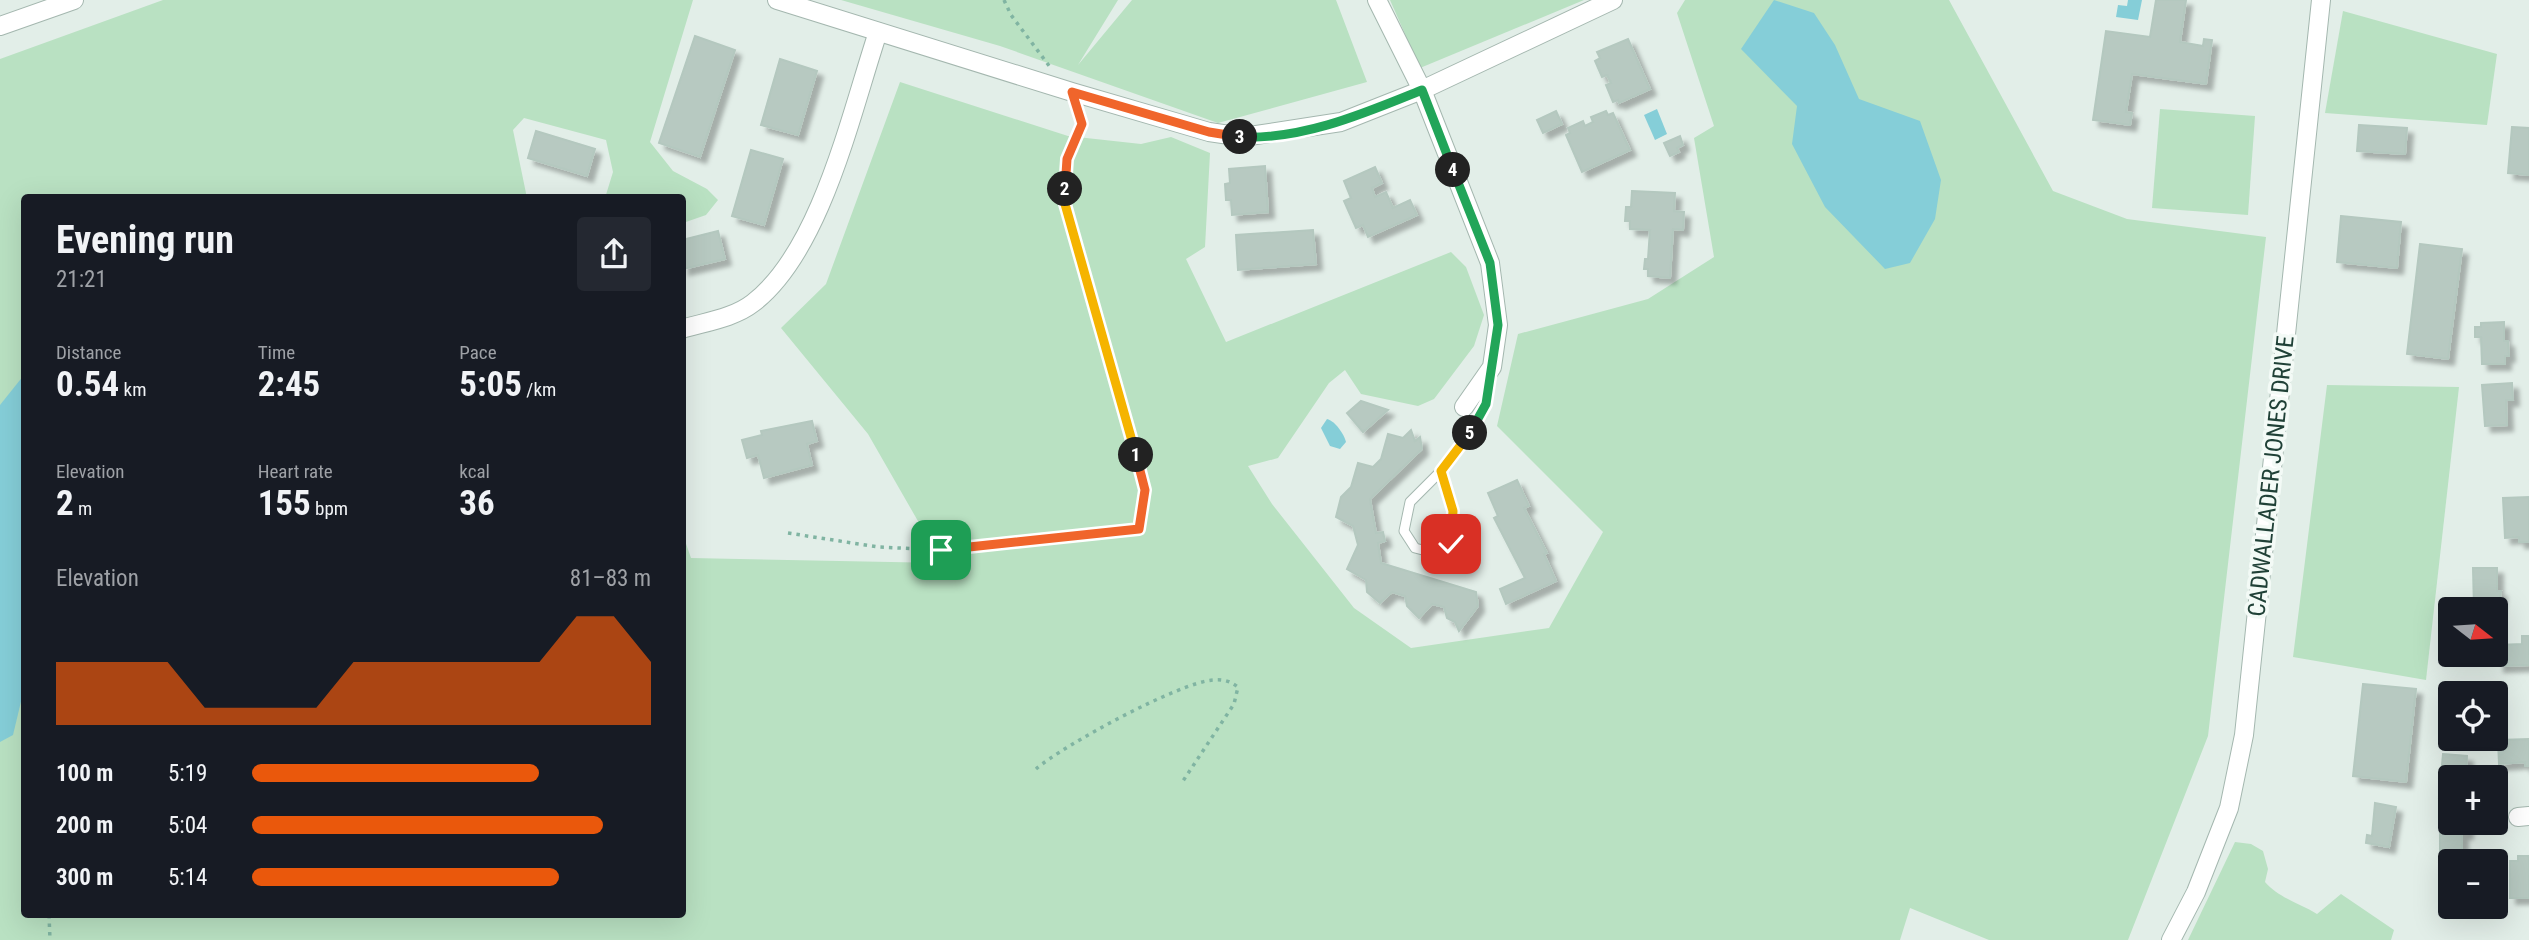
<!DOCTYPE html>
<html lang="en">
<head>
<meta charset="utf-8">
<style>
	:root { --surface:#171b24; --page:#242831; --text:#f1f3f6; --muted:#9ea1a6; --accent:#ea580c }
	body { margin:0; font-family:"Roboto Condensed",sans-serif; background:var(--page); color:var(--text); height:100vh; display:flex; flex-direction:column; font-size:26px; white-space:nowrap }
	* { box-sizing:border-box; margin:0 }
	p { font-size:23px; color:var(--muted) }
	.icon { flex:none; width:38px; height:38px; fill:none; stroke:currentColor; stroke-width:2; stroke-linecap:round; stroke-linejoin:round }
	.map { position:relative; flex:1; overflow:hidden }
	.side { position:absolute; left:21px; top:194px; width:665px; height:724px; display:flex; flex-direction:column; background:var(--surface); border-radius:7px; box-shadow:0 7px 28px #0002 }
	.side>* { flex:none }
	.needle { width:46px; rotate:107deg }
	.controls { position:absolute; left:2438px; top:597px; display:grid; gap:14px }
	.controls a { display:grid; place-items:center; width:70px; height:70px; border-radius:7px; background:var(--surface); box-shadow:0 7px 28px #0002; font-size:35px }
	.pin { position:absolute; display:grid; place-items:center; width:60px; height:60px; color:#fff; margin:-30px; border-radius:14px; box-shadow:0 4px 10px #0006 }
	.km { position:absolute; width:35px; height:35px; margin:-18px; border-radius:50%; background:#222; color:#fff; font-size:19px; line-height:35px; text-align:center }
	.round { display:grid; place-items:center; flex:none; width:74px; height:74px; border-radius:7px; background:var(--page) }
	.summary { display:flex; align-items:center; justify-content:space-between; height:119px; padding:0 35px }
	h1 { font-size:38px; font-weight:700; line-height:52px }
	.figures { display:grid; grid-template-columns:repeat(3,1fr); gap:10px; height:119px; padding:7px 35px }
	.figures div { display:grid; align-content:center }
	.figures b { font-size:35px; font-weight:700 }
	.figures small { font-size:19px; font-weight:400 }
	.figures p { font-size:19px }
	.chart { height:196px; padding:14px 35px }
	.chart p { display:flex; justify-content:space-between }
	.chart svg { width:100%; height:126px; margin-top:7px; fill:var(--accent); opacity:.7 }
	ul { padding:0 35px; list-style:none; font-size:23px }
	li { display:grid; grid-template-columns:112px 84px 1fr; align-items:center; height:52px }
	li i { height:18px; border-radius:9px; background:var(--accent) }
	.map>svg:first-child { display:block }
</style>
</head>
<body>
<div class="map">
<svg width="2529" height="940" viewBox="0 0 2529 940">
	<defs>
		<filter id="shadow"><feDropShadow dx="6" dy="6" stdDeviation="2" flood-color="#0004"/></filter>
	</defs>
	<rect width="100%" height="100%" fill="#e2eee8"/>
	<g fill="#b9e1c2">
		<polygon points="163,0 693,0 650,142 673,171 707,189 718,200 706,215 683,223 682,198 605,198 613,172 606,140 524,118 513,130 527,198 24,198 24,915 682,915 683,535 691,558 942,563 868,434 781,328 826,284 900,82 1068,136 1141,144 1171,137 1210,153 1205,247 1186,259 1226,342 1451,252 1466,267 1484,315 1474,346 1434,399 1418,406 1361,394 1345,370 1329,383 1278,458 1248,466 1272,504 1354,608 1411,648 1549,628 1603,532 1497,426 1518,334 1648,299 1714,257 1694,138 1714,126 1677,13 1685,0 1949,0 2053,191 2127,219 2266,237 2208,736 2128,940 1989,940 1910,908 1900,940 0,940 0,59"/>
		<polygon points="841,0 1118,0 1078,65 1132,0 1336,0 1367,82 1218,123 1000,46"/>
		<polygon points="1390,0 1584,0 1420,68"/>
		<polygon points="2343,11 2497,54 2487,125 2325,113"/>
		<polygon points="2160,109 2255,116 2248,215 2152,208"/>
		<polygon points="2327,385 2459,387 2426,680 2293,657"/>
		<path d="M 2235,842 L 2251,844 L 2263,851 L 2268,869 L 2265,882 C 2279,898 2299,903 2317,914 L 2341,894 L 2394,930 L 2391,940 L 2188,940 Z"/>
	</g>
	<g fill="#85ced8">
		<polygon points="1774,0 1814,13 1835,45 1859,99 1920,121 1941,180 1935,219 1910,263 1885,269 1825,207 1792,144 1797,106 1741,49"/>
		<polygon points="2128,0 2142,0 2138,20 2116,17 2118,5 2127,6"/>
		<polygon points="1657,109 1667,134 1655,140 1644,115"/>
		<polygon points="24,375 24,689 13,735 0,742 0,405"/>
		<path d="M 1327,419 C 1335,421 1344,434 1346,442 L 1340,449 L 1330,446 L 1321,428 Z"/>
	</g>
	<g fill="#b7c9c1" stroke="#b4c8bf" stroke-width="2" filter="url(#shadow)">
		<polygon points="2156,0 2186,0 2180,42 2203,46 2204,39 2212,40 2206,84 2132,74 2126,112 2132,113 2130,125 2093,120 2106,31 2150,37"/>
		<polygon points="695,36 735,50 700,157 659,143"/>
		<polygon points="1628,39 1650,89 1619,103 1618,100 1613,102 1606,85 1611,83 1607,75 1602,77 1595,61 1600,58 1597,52"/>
		<polygon points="780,59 817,71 798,135 761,125"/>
		<polygon points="1556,111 1562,124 1543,133 1537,120"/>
		<polygon points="1606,111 1608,115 1613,113 1630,150 1582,172 1566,135 1570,133 1568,128 1583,121 1585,126 1593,122 1591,117"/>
		<polygon points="2359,125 2407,128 2405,154 2357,151"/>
		<polygon points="2512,127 2529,128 2529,175 2508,173"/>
		<polygon points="536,131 595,149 587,176 528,158"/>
		<polygon points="1680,136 1683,145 1677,148 1679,152 1670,156 1664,143"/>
		<polygon points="751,150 783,159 764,225 732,216"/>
		<polygon points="1265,166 1268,212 1232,215 1231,200 1226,200 1225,184 1230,183 1229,169"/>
		<polygon points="1375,167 1382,183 1372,188 1375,197 1386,192 1393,208 1410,200 1417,215 1368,237 1363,225 1356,228 1344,201 1351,198 1344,181"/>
		<polygon points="1632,191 1675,193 1674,211 1684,212 1683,230 1673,229 1670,278 1648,276 1648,269 1644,269 1645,259 1648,259 1650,230 1630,229 1630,221 1625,221 1626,207 1631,207"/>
		<polygon points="2341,216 2401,222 2397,268 2337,262"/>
		<polygon points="1313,230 1316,264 1238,270 1236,235"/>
		<polygon points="718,231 725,259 683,269 682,240"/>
		<polygon points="2420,244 2462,249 2448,359 2407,354"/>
		<polygon points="2504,322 2504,341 2508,341 2509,356 2505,356 2505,364 2482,364 2481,337 2475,337 2475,327 2481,327 2481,323"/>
		<polygon points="2512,383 2513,400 2506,400 2507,425 2485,426 2482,385"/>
		<polygon points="1361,401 1388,410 1363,432 1347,413"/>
		<polygon points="812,421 817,441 807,444 812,465 764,478 758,455 747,458 742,440 762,435 761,431"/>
		<polygon points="1411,430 1415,441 1420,437 1422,449 1370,499 1376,533 1383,532 1385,541 1378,543 1381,563 1476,592 1478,606 1459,631 1455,622 1447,618 1444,607 1432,604 1419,618 1407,606 1405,596 1392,592 1380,603 1367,592 1366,580 1347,569 1358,545 1353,526 1336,517 1341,497 1351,487 1358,463 1373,467 1381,459 1388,434 1403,438"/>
		<polygon points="1517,480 1529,506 1524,508 1547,553 1544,554 1556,581 1506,604 1500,589 1525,578 1494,518 1498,516 1488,493"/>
		<polygon points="2529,497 2529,542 2519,542 2519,537 2505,538 2503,498"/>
		<polygon points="2473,568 2497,568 2497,591 2501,591 2498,612 2496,609 2474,609"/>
		<polygon points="2522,636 2529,636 2529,665 2498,666 2498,645 2522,644"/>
		<polygon points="2363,684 2416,689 2406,782 2353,776"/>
		<polygon points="2529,739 2529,766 2525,766 2525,762 2499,764 2498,740"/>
		<polygon points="2443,754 2467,756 2466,777 2469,777 2450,777 2450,798 2439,798"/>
		<polygon points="2375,803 2396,807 2389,847 2366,843 2367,835 2372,836"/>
		<polygon points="2440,819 2467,822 2467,833 2462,833 2462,858 2440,857"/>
		<polygon points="2518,856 2529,856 2529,898 2510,898 2510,861 2518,861"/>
	</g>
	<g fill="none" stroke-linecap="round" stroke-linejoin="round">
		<g stroke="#a4b7af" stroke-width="11">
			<polyline id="service" points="1441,471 1453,511 1451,544 1438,554 1415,548 1404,531 1410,502 1441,471 1472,429 1486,404 1491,376"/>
		</g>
		<g stroke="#a4b7af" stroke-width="20">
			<g id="minor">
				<polyline points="777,0 1072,92 1209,132 1243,137 1341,122 1422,90 1613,0"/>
				<polyline points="1377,0 1422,90 1490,263 1498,325 1492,367 1464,407"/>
				<polyline points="0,26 74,0"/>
				<path d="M 682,329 C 705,322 734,318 753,303 C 821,251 851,113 878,32"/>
				<polyline points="2518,817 2529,816"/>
				<polyline points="2171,940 2196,892 2229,808 2244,735 2321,0"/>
			</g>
		</g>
		<g stroke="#80b4a2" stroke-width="3.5" stroke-dasharray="3.5 5" stroke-linecap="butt">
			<polyline points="1004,0 1011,15 1050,67"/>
			<polyline points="788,533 878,547 941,550 1139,529 1145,490 1065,204 1067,159 1082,124 1078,111"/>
			<path d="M 1036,769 C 1062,746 1180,682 1213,680 C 1223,679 1230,681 1238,687 L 1234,704 L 1183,781"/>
			<polyline points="49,915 50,940"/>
		</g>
		<use href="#service" stroke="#fff" stroke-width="9"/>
		<use href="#minor" stroke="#fff" stroke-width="18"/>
	</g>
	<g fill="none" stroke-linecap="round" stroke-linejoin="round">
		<g stroke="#fff" stroke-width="14">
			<polyline id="split-1" points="941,550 1139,529 1145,490 1136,455"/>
		</g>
		<g stroke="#fff" stroke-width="14">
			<polyline id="split-2" points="1065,189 1065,204 1136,455"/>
		</g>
		<g stroke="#fff" stroke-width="14">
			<polyline id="split-3" points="1065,189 1067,159 1082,124 1072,92 1209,132 1240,137"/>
		</g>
		<g stroke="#fff" stroke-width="14">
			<path id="split-4" d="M 1240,137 C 1303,140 1365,113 1422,90 L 1453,170"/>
		</g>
		<g stroke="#fff" stroke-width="14">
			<polyline id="split-5" points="1453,170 1490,263 1498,325 1486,404 1470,433"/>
		</g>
		<g stroke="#fff" stroke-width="14">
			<polyline id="split-6" points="1451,544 1453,511 1441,471 1470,433"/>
		</g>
		<use href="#split-1" stroke="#f0652b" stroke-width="9"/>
		<use href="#split-2" stroke="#f5b400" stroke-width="9"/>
		<use href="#split-3" stroke="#f0652b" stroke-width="9"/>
		<use href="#split-4" stroke="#22a559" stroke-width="9"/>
		<use href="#split-5" stroke="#22a559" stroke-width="9"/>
		<use href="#split-6" stroke="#f5b400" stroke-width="9"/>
	</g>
	<g text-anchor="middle" stroke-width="7" stroke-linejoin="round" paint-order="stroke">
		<g font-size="24" fill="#204137" stroke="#f3faf6">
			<text transform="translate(2271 476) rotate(-84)" y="8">CADWALLADER JONES DRIVE</text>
		</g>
	</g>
</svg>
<div class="controls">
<a><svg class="needle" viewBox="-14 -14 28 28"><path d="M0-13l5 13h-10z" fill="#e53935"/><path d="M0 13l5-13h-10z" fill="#9ea1a6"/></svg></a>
<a><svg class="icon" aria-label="locate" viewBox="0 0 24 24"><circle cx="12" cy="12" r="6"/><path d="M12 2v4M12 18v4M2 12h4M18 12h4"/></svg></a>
<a>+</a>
<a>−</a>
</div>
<div class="pin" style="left:941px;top:550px;background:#1e9e55"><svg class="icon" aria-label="arrive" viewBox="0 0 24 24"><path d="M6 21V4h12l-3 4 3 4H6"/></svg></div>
<div class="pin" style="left:1451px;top:544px;background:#d93025"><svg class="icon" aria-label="check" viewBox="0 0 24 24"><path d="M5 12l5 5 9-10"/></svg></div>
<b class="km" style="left:1136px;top:455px">1</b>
<b class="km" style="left:1065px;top:189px">2</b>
<b class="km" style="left:1240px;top:137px">3</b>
<b class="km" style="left:1453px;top:170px">4</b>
<b class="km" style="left:1470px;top:433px">5</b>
<section class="side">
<div class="summary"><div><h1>Evening run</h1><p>21:21</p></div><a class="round"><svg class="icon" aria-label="share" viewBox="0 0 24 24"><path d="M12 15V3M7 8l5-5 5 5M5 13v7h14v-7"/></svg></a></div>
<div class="figures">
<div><p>Distance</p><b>0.54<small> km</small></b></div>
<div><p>Time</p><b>2:45</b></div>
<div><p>Pace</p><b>5:05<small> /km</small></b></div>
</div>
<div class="figures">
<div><p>Elevation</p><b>2<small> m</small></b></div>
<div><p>Heart rate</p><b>155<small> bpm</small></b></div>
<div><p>kcal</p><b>36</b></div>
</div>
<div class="chart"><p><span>Elevation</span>81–83 m</p>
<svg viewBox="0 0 160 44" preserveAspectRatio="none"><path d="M0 44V22L10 22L20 22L30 22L40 38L50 38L60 38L70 38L80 22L90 22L100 22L110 22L120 22L130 22L140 6L150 6L160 22V44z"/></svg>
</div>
<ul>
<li><b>100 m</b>5:19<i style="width:72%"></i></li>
<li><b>200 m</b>5:04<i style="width:88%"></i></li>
<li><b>300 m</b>5:14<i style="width:77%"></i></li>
</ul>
</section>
</div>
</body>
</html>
